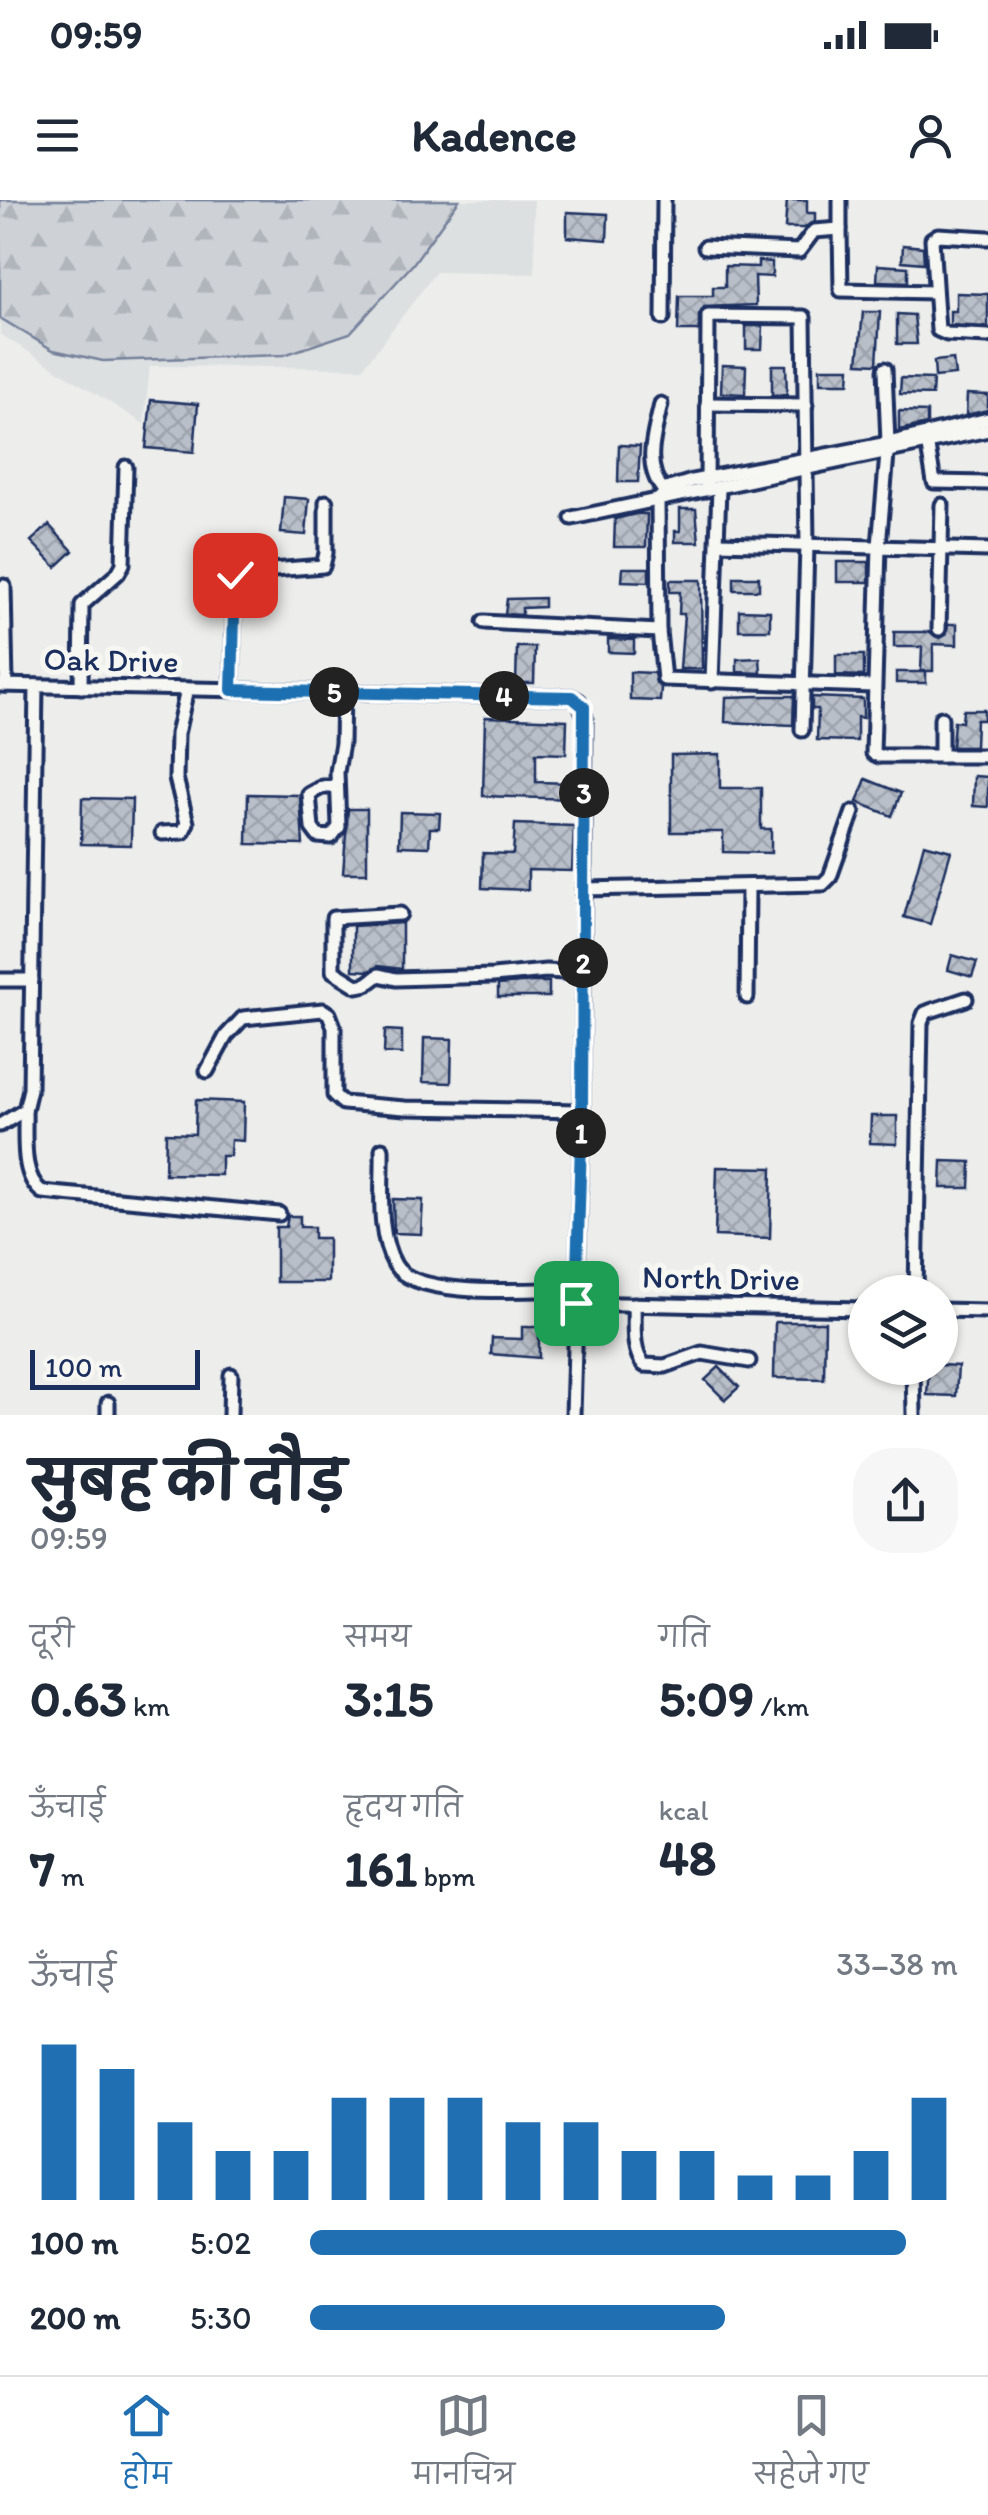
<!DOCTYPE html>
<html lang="hi">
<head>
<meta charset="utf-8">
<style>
	:root { --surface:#fff; --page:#f6f6f7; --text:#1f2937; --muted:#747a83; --line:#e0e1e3; --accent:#1f6fb2 }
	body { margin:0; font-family:Itim,"Playpen Sans Deva",sans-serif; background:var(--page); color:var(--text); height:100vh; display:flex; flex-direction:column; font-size:38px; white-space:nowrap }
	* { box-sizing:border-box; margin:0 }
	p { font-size:32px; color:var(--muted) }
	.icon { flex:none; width:55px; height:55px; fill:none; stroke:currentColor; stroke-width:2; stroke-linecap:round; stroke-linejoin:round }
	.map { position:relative; height:1215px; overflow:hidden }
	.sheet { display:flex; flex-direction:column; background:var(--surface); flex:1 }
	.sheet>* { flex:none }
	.controls { position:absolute; left:848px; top:1075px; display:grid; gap:20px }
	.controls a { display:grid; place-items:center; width:110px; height:110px; border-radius:50%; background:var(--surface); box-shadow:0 2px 8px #0004; font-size:50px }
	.scale { position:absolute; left:30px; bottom:25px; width:170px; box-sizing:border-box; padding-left:10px; border:5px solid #1b2f5e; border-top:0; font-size:28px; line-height:35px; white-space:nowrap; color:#1b2f5e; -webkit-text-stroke:8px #f6f6f2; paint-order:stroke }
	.pin { position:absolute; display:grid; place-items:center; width:85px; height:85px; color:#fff; margin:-42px; border-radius:20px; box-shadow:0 5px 15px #0006 }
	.km { position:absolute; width:50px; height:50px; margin:-25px; border-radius:50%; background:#222; color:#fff; font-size:28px; line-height:50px; text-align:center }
	.round { display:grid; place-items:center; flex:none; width:105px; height:105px; border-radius:40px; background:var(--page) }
	.summary { display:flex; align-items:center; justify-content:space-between; height:170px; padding:0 30px }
	h1 { font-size:55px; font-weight:700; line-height:75px }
	.figures { display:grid; grid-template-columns:repeat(3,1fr); gap:15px; height:170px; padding:10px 30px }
	.figures div { display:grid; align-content:center }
	.figures b { font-size:50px; font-weight:700 }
	.figures small { font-size:28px; font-weight:400 }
	.figures p { font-size:28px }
	.chart { height:280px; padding:20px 30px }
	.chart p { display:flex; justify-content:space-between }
	.chart svg { width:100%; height:180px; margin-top:10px; stroke:var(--accent); stroke-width:6 }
	ul { padding:0 30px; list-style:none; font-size:32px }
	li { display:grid; grid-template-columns:160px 120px 1fr; align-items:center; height:75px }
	li i { height:25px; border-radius:12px; background:var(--accent) }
	.status { display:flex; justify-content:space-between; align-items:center; height:70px; padding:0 50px; background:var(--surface); direction:ltr }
	.status svg { height:28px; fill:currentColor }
	header { display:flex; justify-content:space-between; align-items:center; height:130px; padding:0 30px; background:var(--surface); font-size:45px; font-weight:700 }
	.menu { display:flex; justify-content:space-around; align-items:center; height:140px; border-top:2px solid var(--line); background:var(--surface); font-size:28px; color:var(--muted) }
	.menu a { display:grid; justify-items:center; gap:5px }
	.menu .selected { color:var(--accent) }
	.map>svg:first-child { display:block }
</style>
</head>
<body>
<div class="status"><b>09:59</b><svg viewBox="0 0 49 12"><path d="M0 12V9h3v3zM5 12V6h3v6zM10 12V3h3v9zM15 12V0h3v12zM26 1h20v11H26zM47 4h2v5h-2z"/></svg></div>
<header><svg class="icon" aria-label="menu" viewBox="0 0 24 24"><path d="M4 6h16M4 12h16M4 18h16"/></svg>Kadence<svg class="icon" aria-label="person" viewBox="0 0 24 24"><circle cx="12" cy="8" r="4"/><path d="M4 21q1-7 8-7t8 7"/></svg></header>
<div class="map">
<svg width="988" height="1215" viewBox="0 0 988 1215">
	<defs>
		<pattern id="forest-firs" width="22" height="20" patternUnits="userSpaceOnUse" patternTransform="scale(2.5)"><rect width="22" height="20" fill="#ced2d7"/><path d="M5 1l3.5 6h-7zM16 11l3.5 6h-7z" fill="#b0b5bb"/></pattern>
		<pattern id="building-cross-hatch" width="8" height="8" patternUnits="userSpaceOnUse" patternTransform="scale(2.5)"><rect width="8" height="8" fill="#b9bfc8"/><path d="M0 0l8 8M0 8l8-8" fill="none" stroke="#9ea4ae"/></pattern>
	</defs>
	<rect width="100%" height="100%" fill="#edeeec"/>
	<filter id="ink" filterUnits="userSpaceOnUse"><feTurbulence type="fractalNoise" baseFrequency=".01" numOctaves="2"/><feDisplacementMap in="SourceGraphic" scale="20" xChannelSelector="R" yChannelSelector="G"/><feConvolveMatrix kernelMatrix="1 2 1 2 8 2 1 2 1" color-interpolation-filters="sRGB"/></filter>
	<g filter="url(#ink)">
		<polygon fill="#dde0e1" points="0,0 534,0 535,74 436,72 363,168 150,166 144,224 0,134"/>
		<polygon fill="url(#forest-firs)" stroke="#74809a" stroke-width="2.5" points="0,0 459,0 413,64 350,133 284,155 103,161 53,150 0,118"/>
		<g fill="url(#building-cross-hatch)" stroke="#1b2f5e" stroke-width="2.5">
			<polygon points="787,0 807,0 807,13 815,13 815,22 804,28 785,28"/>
			<polygon points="567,12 608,14 607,40 567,37"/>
			<polygon points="903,45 923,47 924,63 902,61"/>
			<polygon points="758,61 772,62 772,77 755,76 756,105 704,107 699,115 699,131 678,131 679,96 713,96 713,87 725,87 725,66 758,67"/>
			<polygon points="878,65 908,67 908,82 877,81"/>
			<polygon points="956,93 988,94 988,127 950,125 950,111 956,111"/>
			<polygon points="863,112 880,112 877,164 858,163"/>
			<polygon points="897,114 914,115 917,144 897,144"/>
			<polygon points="746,126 763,126 762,149 746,149"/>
			<polygon points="953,159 955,175 935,177 934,161"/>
			<polygon points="722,165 746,166 745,194 721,193"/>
			<polygon points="772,165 786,165 787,195 772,195"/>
			<polygon points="820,168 850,168 849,183 820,183"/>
			<polygon points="901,178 933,179 932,195 900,194"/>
			<polygon points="967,194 988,195 988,210 966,215"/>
			<polygon points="151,200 198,204 194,252 146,248"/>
			<polygon points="899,211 927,212 927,224 899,230"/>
			<polygon points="619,245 640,246 638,282 618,282"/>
			<polygon points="284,297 309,299 306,335 281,333"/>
			<polygon points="680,309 696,309 699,342 675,342 675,331 680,331"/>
			<polygon points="636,314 647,314 646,347 614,347 615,319"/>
			<polygon points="49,325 73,351 56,367 31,341"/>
			<rect x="837" y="362" width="32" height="20"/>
			<polygon points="623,368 649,368 649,382 622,381"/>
			<rect x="734" y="377" width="25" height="13"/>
			<polygon points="670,380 701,380 702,469 680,469 684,414 679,414 680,392 670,392"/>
			<polygon points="544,398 544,407 522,408 522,415 505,414 507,399"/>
			<polygon points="739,410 770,411 770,430 739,430"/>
			<polygon points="948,424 957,424 957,445 933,444 933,471 921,471 922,447 894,447 894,432 930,432 940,438 946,435"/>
			<polygon points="608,439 634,440 634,453 608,452"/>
			<polygon points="517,447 535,447 534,483 516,483"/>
			<polygon points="836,455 864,455 864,476 836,475"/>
			<polygon points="760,458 761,473 737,472 737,459"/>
			<polygon points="630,472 654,473 656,483 661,488 660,501 630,500"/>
			<rect x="896" y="472" width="30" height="11"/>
			<polygon points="758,496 794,496 793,525 725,522 726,497"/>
			<polygon points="812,497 863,499 863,518 857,517 857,541 817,540 818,509 812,509"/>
			<polygon points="963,510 984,510 984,520 976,520 975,547 952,547 954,521 962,522"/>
			<polygon points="485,517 567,520 566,554 536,553 536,582 572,583 571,599 483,596"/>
			<polygon points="720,554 720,588 761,588 761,629 771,629 771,653 723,652 723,632 671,632 671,555"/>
			<polygon points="974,576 988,577 988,607 973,606"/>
			<polygon points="866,579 901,593 892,616 857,602"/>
			<polygon points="248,594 300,595 303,645 247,644"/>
			<polygon points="82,598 132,599 131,645 81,644"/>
			<polygon points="348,609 367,609 367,673 343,673"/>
			<polygon points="400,612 440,613 439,628 430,628 429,647 399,646"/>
			<polygon points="515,624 574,626 572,671 528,670 528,690 482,688 483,653 513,654"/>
			<polygon points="924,644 951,651 930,724 904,717"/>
			<polygon points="402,723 402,769 378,766 369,771 353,770 353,726"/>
			<polygon points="952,755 977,762 972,777 948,770"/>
			<polygon points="532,782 549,782 549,797 498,797 498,785"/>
			<polygon points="385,830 402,831 402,854 384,853"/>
			<polygon points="424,838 452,839 451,883 423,882"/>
			<polygon points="196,900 244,902 243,941 231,940 230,956 221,956 221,975 165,974 166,933 195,934"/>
			<polygon points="871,916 897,916 897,944 870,943"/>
			<polygon points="942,961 971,962 970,988 941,988"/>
			<polygon points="717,967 772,968 770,1038 715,1036"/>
			<polygon points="393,999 423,1000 421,1034 394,1033"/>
			<polygon points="288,1016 300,1016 300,1027 314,1027 314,1038 328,1038 328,1082 276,1082 276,1027 286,1027"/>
			<polygon points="775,1122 825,1122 824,1179 774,1178"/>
			<polygon points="522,1127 539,1127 539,1158 491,1154 492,1138 522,1139"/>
			<polygon points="940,1165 958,1166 956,1196 927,1195 929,1168"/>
			<polygon points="719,1167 739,1187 725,1200 705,1180"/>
		</g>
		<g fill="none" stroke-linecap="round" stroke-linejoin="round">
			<g stroke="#1b2f5e" stroke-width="19">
				<g id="minor">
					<polyline points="840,29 840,0"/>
					<polyline points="988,38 938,35 932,39 938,130 947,134 988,136"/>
					<polyline points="705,47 799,51 814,31 840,29 841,90 934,92"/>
					<polyline points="663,118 664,0"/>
					<polyline points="885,169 888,243 879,346 873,553 879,556 988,556"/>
					<path d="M 661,204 C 655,234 642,265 664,291"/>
					<polyline points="707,204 806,205"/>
					<polyline points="927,241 934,282 988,283"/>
					<polyline points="707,290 708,116 804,117 807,345 802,530"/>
					<polyline points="572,318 988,230"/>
					<polyline points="718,343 988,350"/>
					<polyline points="4,386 6,485"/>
					<polyline points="484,422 659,431"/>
					<polyline points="939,429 942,305"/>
					<polyline points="712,482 719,288"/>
					<polyline points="0,485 572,497 579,501 585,517 582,911 573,1215"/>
					<polyline points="874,486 664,479 659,431 658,300 669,288 692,281 888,243 988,219"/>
					<polyline points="81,487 82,405 118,373 123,364 126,267"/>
					<polyline points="232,490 235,373 323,366 326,353 326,302"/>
					<polyline points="941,556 941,518"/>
					<polyline points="337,587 322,587 309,594 312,628 318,636 331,637 339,627 337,572 342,543 343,492"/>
					<polyline points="162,633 183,632 187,623 176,578 177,534 187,489"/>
					<polyline points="583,689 823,684 830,677 853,612"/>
					<polyline points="400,714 333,718 333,771 357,786 367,784 379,775 396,779 493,776 546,771 582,773"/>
					<polyline points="0,780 32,780"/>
					<polyline points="747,797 748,688"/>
					<polyline points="207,871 226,836 243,818 323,810 329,814 334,827 334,895 343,903 405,908 582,911"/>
					<path d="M 25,910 C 26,936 20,975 42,992 L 279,1014"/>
					<polyline points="0,925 25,910 30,889 36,486"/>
					<path d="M 382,949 C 383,985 376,1032 395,1065 C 415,1100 537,1089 576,1089"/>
					<polyline points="916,1092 921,823 925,813 930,811 966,799"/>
					<polyline points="575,1103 865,1109"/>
					<path d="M 634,1104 C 635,1124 631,1150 644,1165 L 665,1166 L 702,1153 L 749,1161"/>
					<polyline points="940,1110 988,1111"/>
					<polyline points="913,1168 914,1215"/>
					<polyline points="108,1215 108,1203"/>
					<polyline points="230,1215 231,1175"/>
				</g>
			</g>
			<use href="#minor" stroke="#f6f6f2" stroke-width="11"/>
		</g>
	</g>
	<g fill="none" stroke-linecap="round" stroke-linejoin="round" filter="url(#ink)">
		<g stroke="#fff" stroke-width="20">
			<polyline id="route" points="235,375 232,490 572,497 584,507 582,910 576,1103"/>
		</g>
		<use href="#route" stroke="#1f6fb2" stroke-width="12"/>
	</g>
	<g text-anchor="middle" stroke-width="10" stroke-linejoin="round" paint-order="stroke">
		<g font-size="32" fill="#1b2f5e" stroke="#f6f6f2">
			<text transform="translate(111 460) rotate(1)" y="11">Oak Drive</text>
			<text transform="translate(721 1078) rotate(1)" y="11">North Drive</text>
		</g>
	</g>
</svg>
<div class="controls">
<a><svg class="icon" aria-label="layers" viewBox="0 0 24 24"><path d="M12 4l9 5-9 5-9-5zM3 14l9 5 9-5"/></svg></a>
</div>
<div class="scale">100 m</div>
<div class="pin" style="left:576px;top:1103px;background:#1e9e55"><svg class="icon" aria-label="arrive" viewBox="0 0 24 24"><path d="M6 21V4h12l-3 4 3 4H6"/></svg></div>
<div class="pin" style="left:235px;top:375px;background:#d93025"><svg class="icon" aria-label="check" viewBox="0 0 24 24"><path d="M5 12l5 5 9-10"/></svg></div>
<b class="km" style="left:581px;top:933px">1</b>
<b class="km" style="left:583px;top:763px">2</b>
<b class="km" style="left:584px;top:593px">3</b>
<b class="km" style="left:504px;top:496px">4</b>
<b class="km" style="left:334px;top:492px">5</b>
</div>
<section class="sheet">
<div class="summary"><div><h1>सुबह की दौड़</h1><p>09:59</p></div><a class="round"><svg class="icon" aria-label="share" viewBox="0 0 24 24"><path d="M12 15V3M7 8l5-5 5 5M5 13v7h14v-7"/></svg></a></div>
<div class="figures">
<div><p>दूरी</p><b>0.63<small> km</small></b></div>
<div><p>समय</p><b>3:15</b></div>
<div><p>गति</p><b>5:09<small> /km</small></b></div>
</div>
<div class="figures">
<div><p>ऊँचाई</p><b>7<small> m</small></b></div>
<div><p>हृदय गति</p><b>161<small> bpm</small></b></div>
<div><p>kcal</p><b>48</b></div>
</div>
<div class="chart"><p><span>ऊँचाई</span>33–38 m</p>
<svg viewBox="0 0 160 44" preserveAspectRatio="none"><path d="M5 44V6M15 44V12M25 44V25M35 44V32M45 44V32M55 44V19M65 44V19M75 44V19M85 44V25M95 44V25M105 44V32M115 44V32M125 44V38M135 44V38M145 44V32M155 44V19"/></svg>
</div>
<ul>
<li><b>100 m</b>5:02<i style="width:92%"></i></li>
<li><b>200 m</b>5:30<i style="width:64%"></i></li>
</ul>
</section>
<nav class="menu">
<a class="selected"><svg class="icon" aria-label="home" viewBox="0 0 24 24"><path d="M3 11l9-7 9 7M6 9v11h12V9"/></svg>होम</a>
<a><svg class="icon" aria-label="map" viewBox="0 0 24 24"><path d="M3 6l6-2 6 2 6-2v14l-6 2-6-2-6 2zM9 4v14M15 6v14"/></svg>मानचित्र</a>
<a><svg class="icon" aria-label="saved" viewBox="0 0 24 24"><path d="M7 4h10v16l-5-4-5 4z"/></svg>सहेजे गए</a>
</nav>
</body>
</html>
